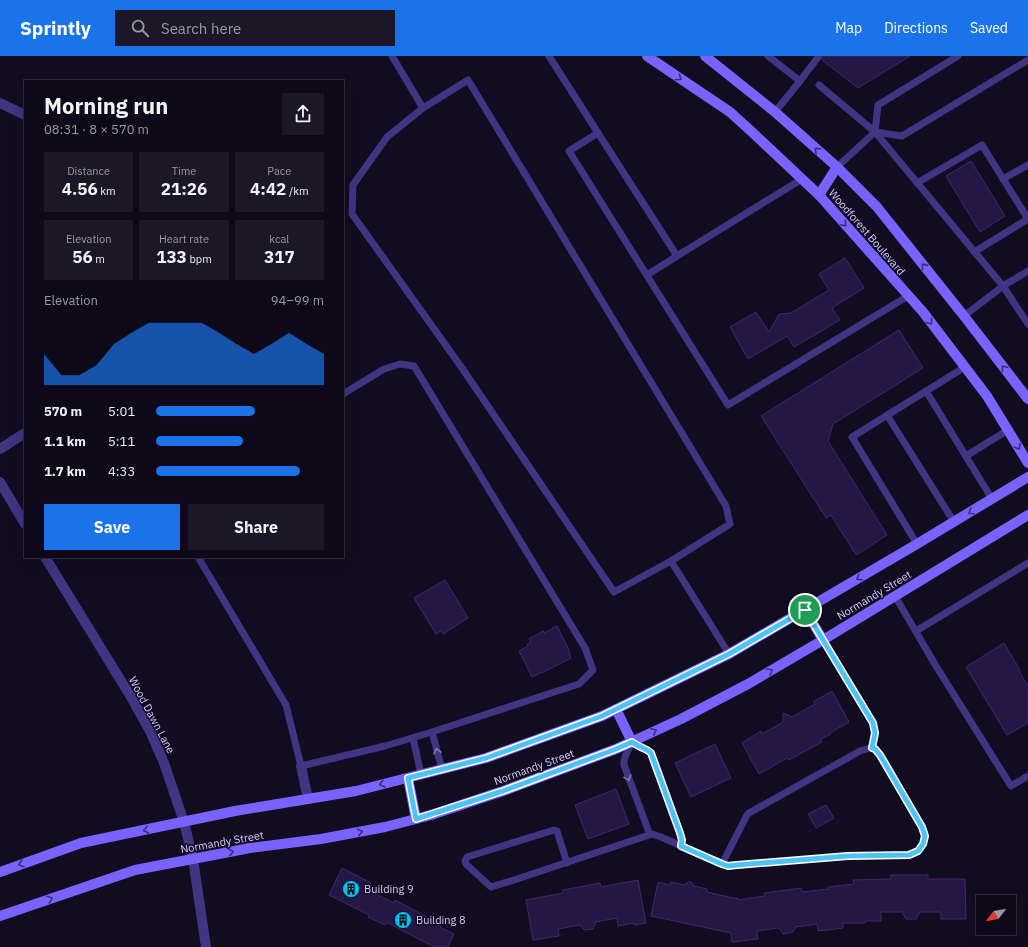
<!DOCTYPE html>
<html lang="en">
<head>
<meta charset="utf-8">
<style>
	:root { --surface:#0e0919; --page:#1c1726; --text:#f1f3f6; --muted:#9b9aa2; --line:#2e2a38; --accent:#1a73e8 }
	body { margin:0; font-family:"IBM Plex Sans",sans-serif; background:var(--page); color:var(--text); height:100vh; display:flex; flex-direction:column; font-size:15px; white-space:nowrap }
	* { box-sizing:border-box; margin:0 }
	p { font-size:13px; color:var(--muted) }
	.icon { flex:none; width:22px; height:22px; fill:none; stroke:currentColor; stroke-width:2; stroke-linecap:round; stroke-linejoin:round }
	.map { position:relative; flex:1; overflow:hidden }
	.drawer { position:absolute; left:24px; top:24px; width:320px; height:478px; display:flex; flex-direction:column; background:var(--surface); border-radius:0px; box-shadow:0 4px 16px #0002,0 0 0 1px var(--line) }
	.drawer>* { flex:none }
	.needle { width:26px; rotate:239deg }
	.controls { position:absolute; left:976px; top:839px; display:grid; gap:8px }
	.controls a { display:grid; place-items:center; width:40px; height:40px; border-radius:0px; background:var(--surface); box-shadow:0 4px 16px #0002,0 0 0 1px var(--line); font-size:20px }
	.pin { position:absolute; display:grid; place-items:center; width:34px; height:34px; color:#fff; margin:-17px; border:2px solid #fff; border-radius:50%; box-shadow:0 1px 4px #0007 }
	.round { display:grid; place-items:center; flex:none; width:42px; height:42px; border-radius:0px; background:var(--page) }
	.overview { display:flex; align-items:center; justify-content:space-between; height:68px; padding:0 20px }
	h1 { font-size:22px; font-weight:700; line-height:30px }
	.metrics { display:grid; grid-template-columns:repeat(3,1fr); gap:6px; height:68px; padding:4px 20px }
	.metrics div { display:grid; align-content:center; border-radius:0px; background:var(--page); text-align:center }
	.metrics b { font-size:17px; font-weight:700 }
	.metrics small { font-size:11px; font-weight:400 }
	.metrics p { font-size:11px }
	.chart { height:112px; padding:8px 20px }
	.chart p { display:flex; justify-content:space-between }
	.chart svg { width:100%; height:72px; margin-top:4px; fill:var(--accent); opacity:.7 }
	.button { display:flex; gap:8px; margin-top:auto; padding:8px 20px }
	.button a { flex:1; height:46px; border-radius:0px; background:var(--accent); color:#fff; font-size:16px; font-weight:700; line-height:46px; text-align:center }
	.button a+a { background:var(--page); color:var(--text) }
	ul { padding:0 20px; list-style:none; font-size:13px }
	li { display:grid; grid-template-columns:64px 48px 1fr; align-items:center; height:30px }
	li i { height:10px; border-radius:5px; background:var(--accent) }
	header { display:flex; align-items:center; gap:24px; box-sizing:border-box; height:56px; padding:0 20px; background:var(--accent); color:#fff }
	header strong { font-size:19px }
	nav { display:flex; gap:22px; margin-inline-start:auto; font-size:14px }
	.search { width:280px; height:36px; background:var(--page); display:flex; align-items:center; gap:10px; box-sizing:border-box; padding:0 14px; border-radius:0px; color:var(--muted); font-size:15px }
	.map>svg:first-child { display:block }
</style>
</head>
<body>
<header>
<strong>Sprintly</strong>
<div class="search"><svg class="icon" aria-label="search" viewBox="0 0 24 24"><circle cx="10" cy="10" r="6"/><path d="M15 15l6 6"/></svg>Search here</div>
<nav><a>Map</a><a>Directions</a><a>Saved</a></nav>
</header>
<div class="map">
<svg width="1028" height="891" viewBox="0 0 1028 891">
	<rect width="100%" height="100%" fill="#120c21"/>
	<g fill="#251743" stroke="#3e2771">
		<polygon points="824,0 910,0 858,32 822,4"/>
		<polygon points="971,105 1005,160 980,176 946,120"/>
		<polygon points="845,202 864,232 832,252 840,264 794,291 787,280 748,303 730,271 756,256 769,276 779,258 791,257 829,234 819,218"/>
		<polygon points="899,274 923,312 833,368 828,385 887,479 856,499 831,459 826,462 761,360"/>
		<polygon points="445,524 468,562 443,578 441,574 436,578 414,542"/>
		<polygon points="557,570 570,596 569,598 571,602 542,617 542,616 532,621 519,595 528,590 527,588 531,586 529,583 543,575 544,577"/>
		<polygon points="1004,587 1020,614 1019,615 1028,630 1028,667 1007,679 966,611"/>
		<polygon points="832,635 849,666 830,677 831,678 821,683 822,686 789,704 787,702 759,718 742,687 761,675 762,678 783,666 783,657 792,661 815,648 813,646"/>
		<polygon points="715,688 731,722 691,741 675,707"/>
		<polygon points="616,733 629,768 588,783 575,749"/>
		<polygon points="826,749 834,762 816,772 808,758"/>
		<polygon points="342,812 371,827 368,834 394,847 395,844 442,869 440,871 454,878 448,891 434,891 386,866 385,869 368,861 369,859 329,839"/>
		<polygon points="891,819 928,819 928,823 965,823 966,863 941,863 941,856 920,856 916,863 906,863 902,856 881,856 881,865 865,865 865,867 843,867 843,872 818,875 817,868 796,871 793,876 783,878 779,872 757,875 758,883 732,886 731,877 651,860 658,826 670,829 671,826 684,829 690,825 694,830 707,833 707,836 733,842 738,842 738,844 765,840 764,837 801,832 802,836 828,833 828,831 854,828 853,824 891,823"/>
		<polygon points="638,824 646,867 634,869 634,867 618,870 617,862 596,866 593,873 584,874 580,869 558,873 559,880 533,884 526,844 563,837 563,834 600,827 601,831"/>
	</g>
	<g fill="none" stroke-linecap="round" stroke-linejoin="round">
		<g stroke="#403483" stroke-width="7">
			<polyline points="392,0 423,52"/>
			<polyline points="549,0 598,77"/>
			<polyline points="768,0 800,25 775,56"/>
			<polygon points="468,24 726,450 730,468 671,505 614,536 462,312 352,158 353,129 387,81 423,52"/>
			<polyline points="800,25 819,0"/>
			<polyline points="819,29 875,76 1003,230 1028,268"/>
			<polyline points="875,76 878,49 958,0"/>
			<polyline points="837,111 875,76 902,80 1028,4"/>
			<polyline points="1003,123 1028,109"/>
			<polyline points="917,127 982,89 1028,163 974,196"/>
			<polyline points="677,200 802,123"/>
			<polyline points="647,219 677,200 598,77 569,95 728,349 908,240"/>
			<polyline points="964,260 1003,230 1028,215"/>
			<polyline points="926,335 992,443"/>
			<polyline points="887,359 954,466"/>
			<polyline points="966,400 1008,374"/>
			<polyline points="917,488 852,381 965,311"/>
			<polyline points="198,501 286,649 301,710 385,690 432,676 579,628 593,614 585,592 414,310 400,308 384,313 343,338"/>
			<polyline points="671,505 729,598"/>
			<polyline points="895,540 936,610 1011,730 1028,720"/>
			<polyline points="916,575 1028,507"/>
			<polyline points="823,584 873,667 875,677 872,692"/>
			<polyline points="432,676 442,713"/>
			<polyline points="413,682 421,718"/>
			<path d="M 650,779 L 624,709 C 623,700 629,694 632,686 C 638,691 646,692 651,697 L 680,777 L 682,784 L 681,790"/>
			<path d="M 567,807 L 557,775 L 554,774 L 467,801 L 465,805 L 466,808 L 491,831 L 514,824 L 652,778 L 661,781 L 722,808 L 728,810 L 848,800 L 909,799 C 923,795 928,784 922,771 L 881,699 L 875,693 L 870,692 L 860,695 L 749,757 L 747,759 L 722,808"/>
		</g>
		<g stroke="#403483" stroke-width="10">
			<polyline points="0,47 25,59"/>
			<polyline points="0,393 25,377"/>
			<polyline points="0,426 25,468"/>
			<polyline points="45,501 131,641 150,675 164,707 184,766 193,803 206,891"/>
			<polyline points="301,710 308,743"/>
		</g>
		<g stroke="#7963ff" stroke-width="10">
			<polyline points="647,0 730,56 752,76 819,139 923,256 987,340 1028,407"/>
			<polyline points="705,0 775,56 837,111 877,151 964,260 1028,343"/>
			<polyline points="819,139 837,111"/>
			<polyline points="805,554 823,584"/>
			<polyline points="616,653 632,686"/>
			<polyline points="408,722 416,763"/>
			<polyline points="0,816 81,787 235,755 356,735 486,702 602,660 729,598 917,488 1028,421"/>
			<polyline points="0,860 135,814 250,792 321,783 385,771 431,759 503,735 616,693 681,663 748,628 823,584 1028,459"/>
		</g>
	</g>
	<defs><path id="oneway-chevron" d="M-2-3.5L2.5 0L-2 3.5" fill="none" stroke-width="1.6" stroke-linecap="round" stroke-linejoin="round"/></defs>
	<g stroke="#3b2f7a">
		<use href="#oneway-chevron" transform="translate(679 22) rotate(34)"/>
		<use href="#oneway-chevron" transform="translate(817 94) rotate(-138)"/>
		<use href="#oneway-chevron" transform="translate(844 168) rotate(49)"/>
		<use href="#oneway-chevron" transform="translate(924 210) rotate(-129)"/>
		<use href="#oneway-chevron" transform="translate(930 266) rotate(53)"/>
		<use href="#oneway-chevron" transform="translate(1004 312) rotate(-127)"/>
		<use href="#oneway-chevron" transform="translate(1018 391) rotate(59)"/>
		<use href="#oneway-chevron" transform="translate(971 456) rotate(149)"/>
		<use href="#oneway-chevron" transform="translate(859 522) rotate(150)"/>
		<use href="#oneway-chevron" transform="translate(770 615) rotate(-31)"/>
		<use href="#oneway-chevron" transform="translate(654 675) rotate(-25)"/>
		<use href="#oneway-chevron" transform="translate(382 728) rotate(166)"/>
		<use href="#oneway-chevron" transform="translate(146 774) rotate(168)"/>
		<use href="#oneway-chevron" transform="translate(360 776) rotate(-11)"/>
		<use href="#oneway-chevron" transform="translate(231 796) rotate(-11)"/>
		<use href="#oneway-chevron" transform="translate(21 808) rotate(161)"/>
		<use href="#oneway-chevron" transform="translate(50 843) rotate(-19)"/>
	</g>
	<g stroke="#8478bb">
		<use href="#oneway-chevron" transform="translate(437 695) rotate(-104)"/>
		<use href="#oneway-chevron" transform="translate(628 722) rotate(70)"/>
	</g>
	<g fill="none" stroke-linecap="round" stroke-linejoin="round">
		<g stroke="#fff" stroke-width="8">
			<path id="route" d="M 805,554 L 873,667 L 875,677 L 872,692 L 875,693 L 880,699 L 922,771 L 925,780 L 923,788 L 918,795 L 909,799 L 848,800 L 737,809 L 728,810 L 722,808 L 681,790 L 682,784 L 680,777 L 651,697 C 646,692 638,691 632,686 L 616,693 L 503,735 L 416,763 L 408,722 L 486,702 L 602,660 L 729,598 Z"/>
		</g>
		<use href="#route" stroke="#4fc3f7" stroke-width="5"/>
	</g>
	<defs>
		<g id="building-disc" transform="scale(0.9)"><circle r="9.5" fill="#00c2f7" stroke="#120c21"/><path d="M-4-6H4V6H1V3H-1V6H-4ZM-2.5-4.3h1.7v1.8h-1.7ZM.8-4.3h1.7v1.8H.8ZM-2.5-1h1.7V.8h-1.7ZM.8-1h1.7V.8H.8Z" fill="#111"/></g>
	</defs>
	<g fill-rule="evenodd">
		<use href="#building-disc" x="351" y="833"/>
		<use href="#building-disc" x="403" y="864"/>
	</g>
	<g text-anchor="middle" stroke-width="3" stroke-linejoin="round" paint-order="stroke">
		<g font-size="11" fill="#d8ccff" stroke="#120c21">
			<text transform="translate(867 176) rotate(49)" y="4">Woodforest Boulevard</text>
			<text transform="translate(874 539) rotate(-31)" y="4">Normandy Street</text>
			<text transform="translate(152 659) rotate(62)" y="4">Wood Dawn Lane</text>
			<text transform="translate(534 711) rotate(-20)" y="4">Normandy Street</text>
			<text transform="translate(222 786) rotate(-10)" y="4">Normandy Street</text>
		</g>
		<g font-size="11" fill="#d8ccff" stroke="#120c21" text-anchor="start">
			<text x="364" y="837">Building 9</text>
			<text x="416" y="868">Building 8</text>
		</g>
	</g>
</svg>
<div class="controls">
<a><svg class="needle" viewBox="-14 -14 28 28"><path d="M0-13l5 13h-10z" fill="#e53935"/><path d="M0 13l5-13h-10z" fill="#9b9aa2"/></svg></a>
</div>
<div class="pin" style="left:805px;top:554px;background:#1e9e55"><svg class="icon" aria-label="arrive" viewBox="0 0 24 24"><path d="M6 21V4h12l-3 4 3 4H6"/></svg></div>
<section class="drawer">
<div class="overview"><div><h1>Morning run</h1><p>08:31 · 8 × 570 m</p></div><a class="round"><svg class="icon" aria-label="share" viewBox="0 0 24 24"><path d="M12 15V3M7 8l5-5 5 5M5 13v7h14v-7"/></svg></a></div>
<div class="metrics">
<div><p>Distance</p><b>4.56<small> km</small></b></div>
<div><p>Time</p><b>21:26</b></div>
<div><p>Pace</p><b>4:42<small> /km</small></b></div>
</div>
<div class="metrics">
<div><p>Elevation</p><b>56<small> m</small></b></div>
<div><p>Heart rate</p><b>133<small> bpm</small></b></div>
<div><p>kcal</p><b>317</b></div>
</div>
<div class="chart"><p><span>Elevation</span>94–99 m</p>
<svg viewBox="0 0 160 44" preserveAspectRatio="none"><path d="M0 44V25L10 38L20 38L30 32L40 19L50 12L60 6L70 6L80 6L90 6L100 12L110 19L120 25L130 19L140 12L150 19L160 25V44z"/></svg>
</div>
<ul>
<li><b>570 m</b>5:01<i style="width:59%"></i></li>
<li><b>1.1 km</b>5:11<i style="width:52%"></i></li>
<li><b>1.7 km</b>4:33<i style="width:86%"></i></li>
</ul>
<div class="button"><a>Save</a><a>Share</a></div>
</section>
</div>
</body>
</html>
